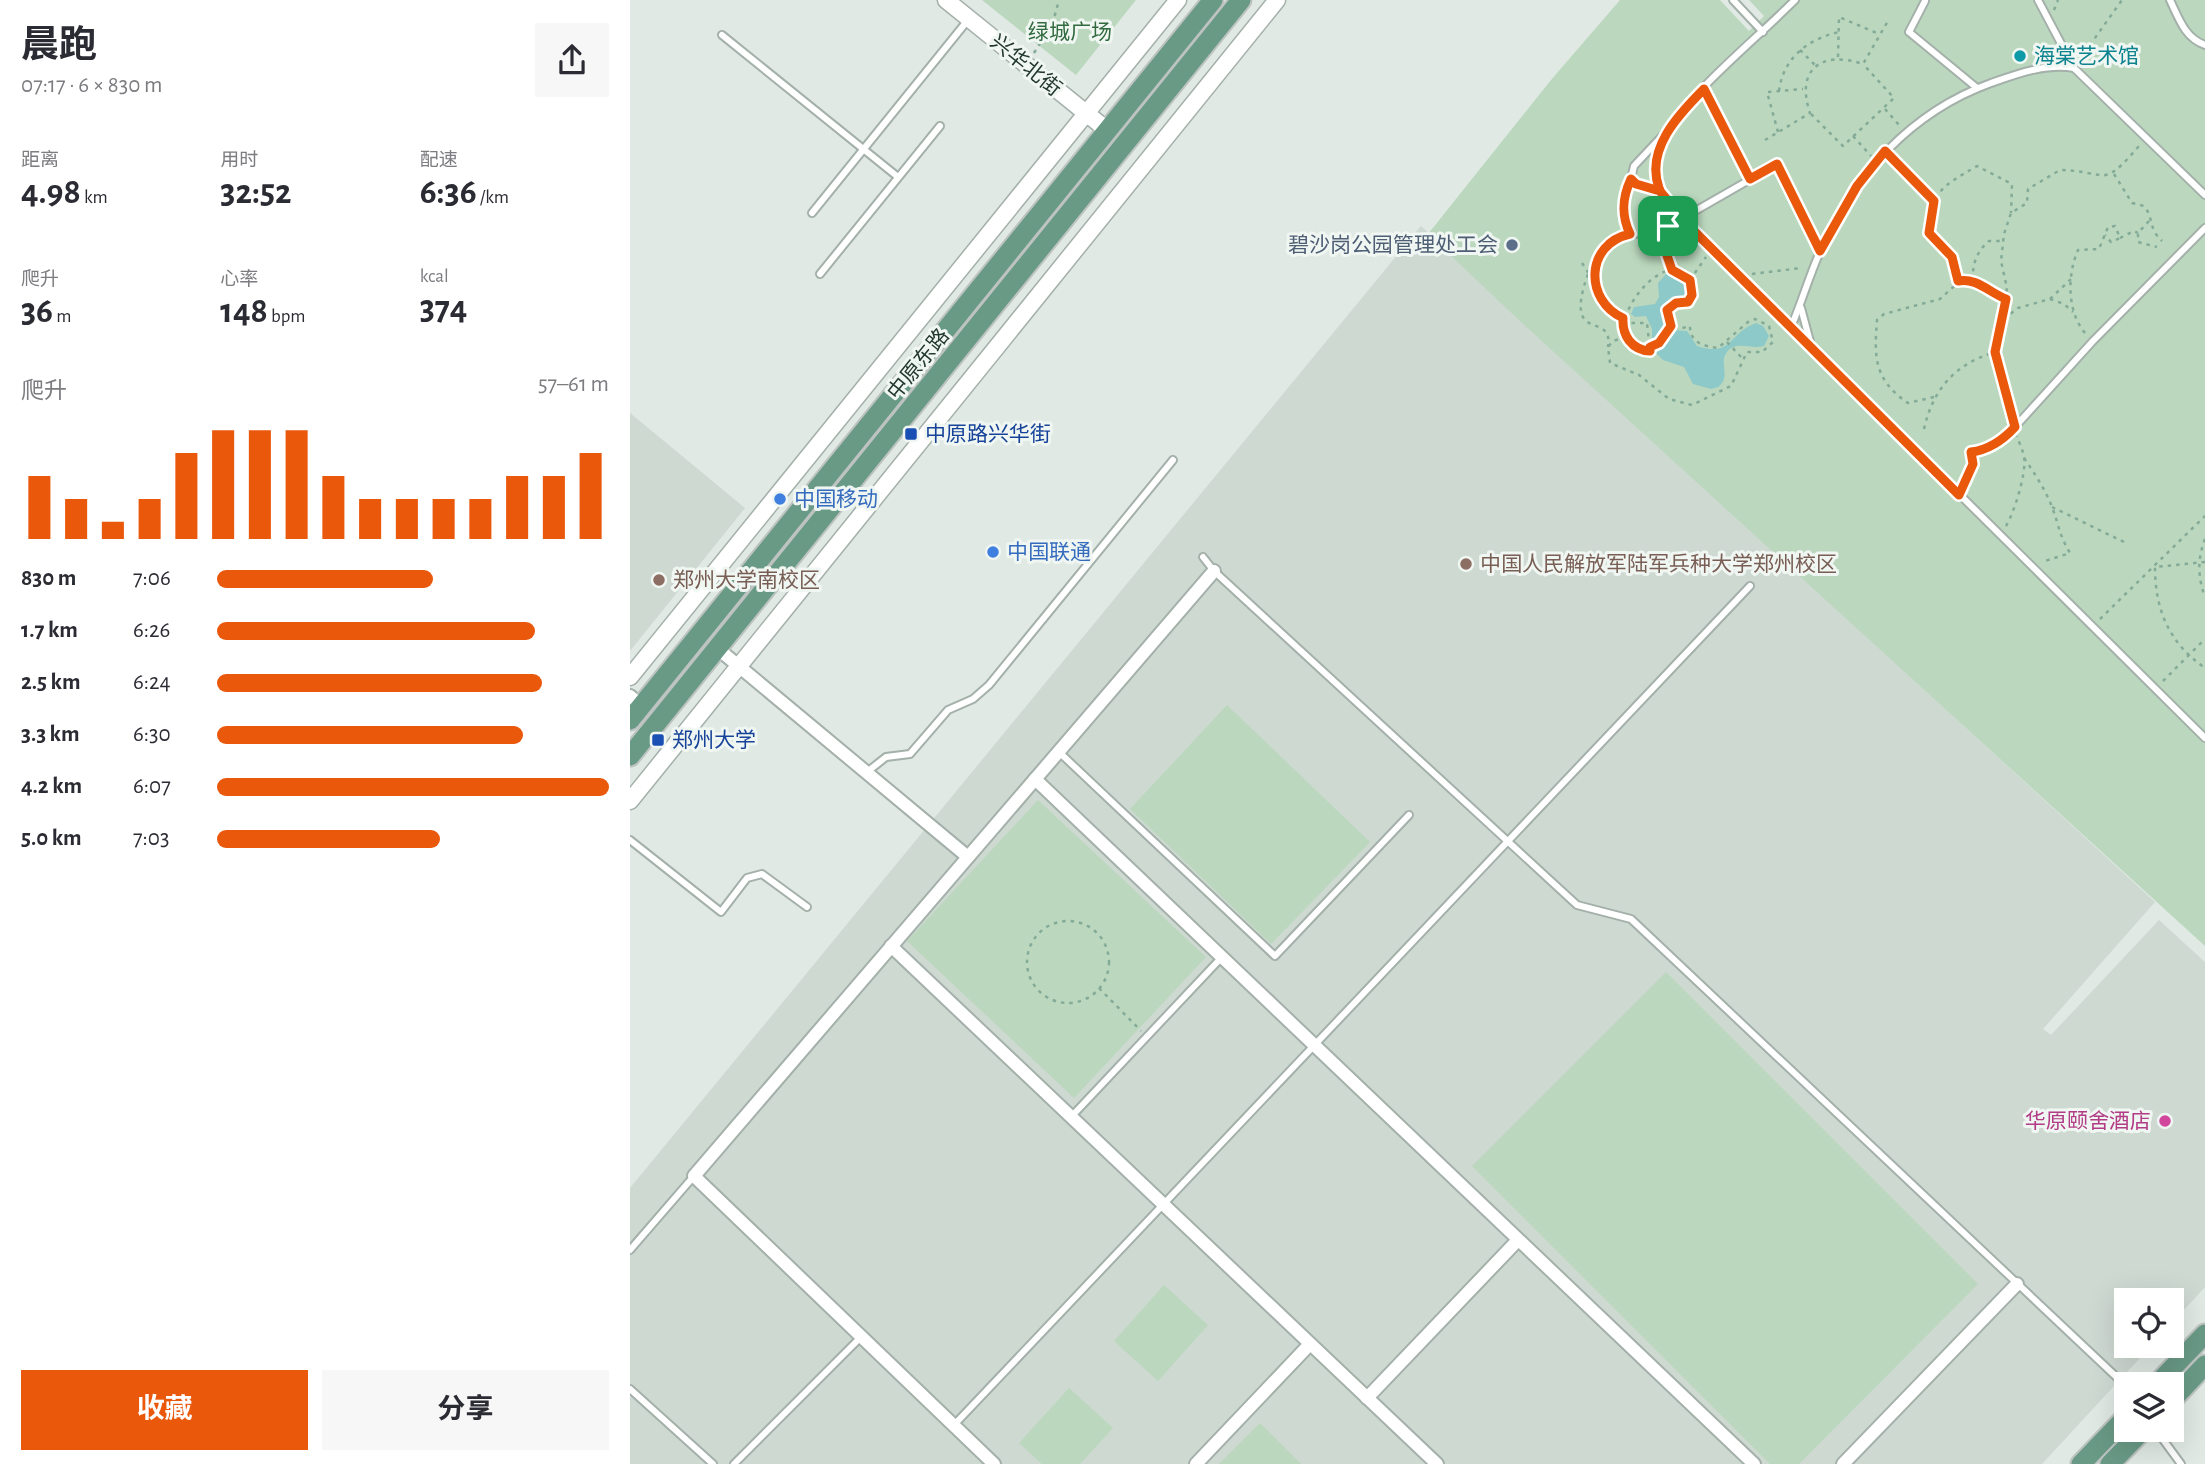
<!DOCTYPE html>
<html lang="zh">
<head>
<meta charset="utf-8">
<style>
	:root { --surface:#fff; --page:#f7f7f7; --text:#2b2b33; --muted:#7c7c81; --accent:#ea580c }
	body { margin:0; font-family:"Alegreya Sans","Noto Sans SC",sans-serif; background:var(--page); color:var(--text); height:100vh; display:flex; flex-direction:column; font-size:26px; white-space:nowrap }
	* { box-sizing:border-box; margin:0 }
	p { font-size:23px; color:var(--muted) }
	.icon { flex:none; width:38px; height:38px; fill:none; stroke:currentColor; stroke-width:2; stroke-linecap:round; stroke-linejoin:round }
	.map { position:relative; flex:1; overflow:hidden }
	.sheet { display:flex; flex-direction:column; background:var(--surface); width:630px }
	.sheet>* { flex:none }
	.buttons { position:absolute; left:1484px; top:1288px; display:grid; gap:14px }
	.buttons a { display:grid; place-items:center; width:70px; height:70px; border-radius:0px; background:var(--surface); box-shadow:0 7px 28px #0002; font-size:35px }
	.pin { position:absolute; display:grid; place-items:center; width:60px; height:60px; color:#fff; margin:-30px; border-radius:14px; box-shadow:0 4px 10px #0006 }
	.round { display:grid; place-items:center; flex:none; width:74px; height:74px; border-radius:0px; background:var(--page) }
	.overview { display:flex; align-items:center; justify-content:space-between; height:119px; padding:0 21px }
	h1 { font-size:38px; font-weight:700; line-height:52px }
	.figures { display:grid; grid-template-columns:repeat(3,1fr); gap:10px; height:119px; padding:7px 21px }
	.figures div { display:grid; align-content:center }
	.figures b { font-size:35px; font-weight:700 }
	.figures small { font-size:19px; font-weight:400 }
	.figures p { font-size:19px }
	.chart { height:196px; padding:14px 21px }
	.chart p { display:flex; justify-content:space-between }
	.chart svg { width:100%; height:126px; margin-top:7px; stroke:var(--accent); stroke-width:6 }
	.button { display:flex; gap:14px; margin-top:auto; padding:14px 21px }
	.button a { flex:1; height:80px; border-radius:0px; background:var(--accent); color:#fff; font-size:28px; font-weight:700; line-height:80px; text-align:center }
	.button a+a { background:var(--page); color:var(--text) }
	ul { padding:0 21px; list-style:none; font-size:23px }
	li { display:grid; grid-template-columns:112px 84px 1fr; align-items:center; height:52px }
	li i { height:18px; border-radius:9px; background:var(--accent) }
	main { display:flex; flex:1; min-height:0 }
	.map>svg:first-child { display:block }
</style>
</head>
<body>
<main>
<section class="sheet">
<div class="overview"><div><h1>晨跑</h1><p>07:17 · 6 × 830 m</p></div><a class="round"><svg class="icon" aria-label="share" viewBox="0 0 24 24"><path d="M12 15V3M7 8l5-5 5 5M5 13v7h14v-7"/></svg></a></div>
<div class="figures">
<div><p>距离</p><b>4.98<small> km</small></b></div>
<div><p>用时</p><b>32:52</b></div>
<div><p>配速</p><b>6:36<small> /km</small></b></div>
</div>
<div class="figures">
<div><p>爬升</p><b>36<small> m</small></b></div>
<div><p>心率</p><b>148<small> bpm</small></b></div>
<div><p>kcal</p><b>374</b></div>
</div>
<div class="chart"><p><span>爬升</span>57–61 m</p>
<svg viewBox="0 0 160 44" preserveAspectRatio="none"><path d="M5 44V22M15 44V30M25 44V38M35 44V30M45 44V14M55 44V6M65 44V6M75 44V6M85 44V22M95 44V30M105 44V30M115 44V30M125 44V30M135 44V22M145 44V22M155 44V14"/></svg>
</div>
<ul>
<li><b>830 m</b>7:06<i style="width:55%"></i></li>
<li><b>1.7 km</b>6:26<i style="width:81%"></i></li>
<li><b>2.5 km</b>6:24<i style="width:83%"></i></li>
<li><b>3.3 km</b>6:30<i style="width:78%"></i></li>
<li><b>4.2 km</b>6:07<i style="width:100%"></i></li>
<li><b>5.0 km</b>7:03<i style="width:57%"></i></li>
</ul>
<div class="button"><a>收藏</a><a>分享</a></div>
</section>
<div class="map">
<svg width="1575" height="1464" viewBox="0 0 1575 1464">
	<rect width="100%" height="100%" fill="#e0e9e4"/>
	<g fill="#ced9d2">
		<polygon points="791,226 1525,902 1413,1029 1421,1035 1529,920 1575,962 1575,1287 1542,1323 1542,1300 1496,1300 1496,1346 1521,1346 1412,1464 0,1464 0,1188"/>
		<polygon points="0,413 115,508 0,651"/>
	</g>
	<g fill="#bbd8be">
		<polygon points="352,0 506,0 446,75"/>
		<polygon points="990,0 1090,0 1119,31 1134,16 1119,0 1575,0 1575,946 892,323 798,234 921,80"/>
		<polygon points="597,705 740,842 641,944 500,809"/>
		<polygon points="408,800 576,957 444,1098 277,941"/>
		<polygon points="1036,972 1348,1284 1169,1464 1140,1464 842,1166"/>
		<polygon points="534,1285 578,1325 528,1381 484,1341"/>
		<polygon points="439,1388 483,1428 450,1464 412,1464 389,1443"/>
		<polygon points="630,1423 671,1464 589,1464"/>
	</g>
	<path fill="#8dc9c9" d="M 1043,273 L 1053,277 L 1059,289 L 1056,298 C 1044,301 1034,303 1033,318 L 1042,330 L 1057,331 L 1067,346 C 1103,358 1099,332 1126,323 L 1133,326 L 1139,336 L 1134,346 C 1121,350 1106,340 1097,352 C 1088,363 1102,377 1088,387 L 1081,389 L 1063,384 L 1054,367 L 1033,360 L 1022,349 L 1022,329 L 1016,316 L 1005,317 L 1001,314 L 1004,307 L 1025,304 L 1029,297 L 1028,283 L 1036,274 Z"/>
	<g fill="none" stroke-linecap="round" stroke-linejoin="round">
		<g stroke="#a4b0aa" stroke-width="10">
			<g id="service">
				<polyline points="1103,0 1133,32"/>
				<path d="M 1165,0 C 1126,39 1071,83 1040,127 C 1029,143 1022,169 1029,189 C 1034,202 1050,215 1059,226 L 1575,738"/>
				<polyline points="1408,0 1444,68"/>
				<path d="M 1540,0 C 1549,19 1555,38 1575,45"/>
				<polyline points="1295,1 1279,32 1347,88"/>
				<polyline points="92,35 268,177"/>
				<polyline points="1074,89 1120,179"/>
				<polyline points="1030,191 1006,184 1001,179 1004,166 1036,132"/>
				<polyline points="182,213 338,20"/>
				<polyline points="1053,218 1147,164 1190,251"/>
				<polyline points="190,274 310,126"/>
				<polyline points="1171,308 1181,345"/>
				<path d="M 1161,327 C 1172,302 1179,276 1190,252 C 1224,175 1281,112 1361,83 C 1387,74 1416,63 1444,68 L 1575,195"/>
				<polyline points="1385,427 1463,341 1575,228"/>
				<polyline points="573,557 584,571 947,905 1001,919 1496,1386"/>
				<polyline points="429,752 645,956 779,815"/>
				<polyline points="237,772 256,757 280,754 318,710 343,699 359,685 543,460"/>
				<polyline points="0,840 91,912 117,878 132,874 177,907"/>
				<polyline points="441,1117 592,957"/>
				<polyline points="0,1250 64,1176"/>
				<polyline points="0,1389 83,1464"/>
				<polyline points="324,1425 1120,586"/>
				<polyline points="1526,1430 1551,1464"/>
				<polyline points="104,1464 231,1337"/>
			</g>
		</g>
		<g stroke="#a4b0aa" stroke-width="16">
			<g id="minor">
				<polyline points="87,648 338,857"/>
				<polyline points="0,696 12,706"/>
				<polyline points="405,779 1124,1464"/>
				<polyline points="261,946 807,1464"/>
				<polyline points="737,1398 888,1240"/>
				<polyline points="364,1464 64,1176 584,571"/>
				<polyline points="566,1464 680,1344"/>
				<polyline points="1213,1464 1387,1284"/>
			</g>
		</g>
		<g stroke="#a4b0aa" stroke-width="19">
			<g id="tertiary">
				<polyline points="316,0 477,130"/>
				<polyline points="0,677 548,0"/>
				<polyline points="0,801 647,0"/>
			</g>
		</g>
		<g stroke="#bdc3c1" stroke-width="23">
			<g id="primary">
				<polyline points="0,720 583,0"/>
				<polyline points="0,756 611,0"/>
				<polyline points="1527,1384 1575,1334"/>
				<polyline points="1542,1400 1575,1365"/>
				<polyline points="1451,1464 1496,1417"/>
				<polyline points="1480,1464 1513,1430"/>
			</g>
		</g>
		<g stroke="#84aa98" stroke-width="2.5" stroke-dasharray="3.5 5" stroke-linecap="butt">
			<polyline points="1424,10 1428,0"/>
			<polyline points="1170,50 1186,66"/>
			<polyline points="404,53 423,22 429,0"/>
			<polyline points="1208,57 1209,17 1249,34"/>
			<polyline points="1450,59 1492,0"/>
			<path d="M 1149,91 C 1153,58 1178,39 1209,32"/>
			<polyline points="1255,109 1269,125"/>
			<polyline points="1181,114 1213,146 1264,98 1233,64"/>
			<polyline points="1148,132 1137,92 1173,89"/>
			<polyline points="1223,136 1241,156"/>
			<path d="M 1135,140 L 1180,113 C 1165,69 1192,50 1233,64 L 1258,21"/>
			<polyline points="1263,159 1304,201"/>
			<path d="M 1484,174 L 1502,203 L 1514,206 C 1524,218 1518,228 1532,241"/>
			<path d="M 997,187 C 989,202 993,220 1000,234"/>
			<polyline points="1519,221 1508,233 1508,242 1527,247"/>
			<polyline points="1034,233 1032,241 1036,249"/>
			<polyline points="1490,238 1504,231 1508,233"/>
			<polyline points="952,263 963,280"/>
			<path d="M 958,274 C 932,347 984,309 978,347"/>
			<polyline points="1122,274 1171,268"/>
			<polyline points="1060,280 1076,257"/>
			<path d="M 1343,280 C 1342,264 1347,251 1359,241 L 1373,241"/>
			<path d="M 1328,281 L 1322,257 L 1299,233 C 1302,189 1312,187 1347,166 L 1382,184 L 1381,213"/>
			<polyline points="1420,299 1434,304 1443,312"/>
			<path d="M 993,318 C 953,299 955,256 992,236 L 1026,239 L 1044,223"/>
			<polyline points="1374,319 1388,308 1420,299 1441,279"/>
			<path d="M 993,323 L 1017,323 L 1020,351 C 965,349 1009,273 1042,270 L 1037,253 L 1022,238"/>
			<path d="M 1455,333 C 1437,312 1437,275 1448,250 L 1469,249 L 1478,227 L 1485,226 L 1490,238 L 1481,242 L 1475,235"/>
			<path d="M 996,337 L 983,341 L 978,347 L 980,363 L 1009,375 L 1039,399 L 1062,405 L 1101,386 L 1117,352 L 1132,352 L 1143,342 L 1139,326 L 1125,319 L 1118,322 L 1088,348 C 1074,346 1060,343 1060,326 L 1049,329 L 1041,326 L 1037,310 L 1046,303 L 1058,302 L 1062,295 L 1060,280 L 1042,270"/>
			<polyline points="1097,342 1111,357"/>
			<polyline points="1020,347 1029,343 1041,326"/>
			<path d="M 1304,397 L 1278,403 C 1244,380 1244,357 1247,320 L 1254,314 L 1310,299 L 1332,279 C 1353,282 1369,298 1385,309"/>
			<path d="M 1382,416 L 1365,352 L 1377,288 L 1371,261 L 1374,234 L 1381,213 L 1397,203 L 1398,189 L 1430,170 C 1480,171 1470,191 1509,146"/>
			<path d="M 1294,429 C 1303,389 1325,364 1365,352"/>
			<polyline points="1334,452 1353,450 1378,435"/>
			<path d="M 1394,458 C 1405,474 1415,489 1422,507 C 1429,525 1429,535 1440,553 L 1412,562"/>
			<polyline points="1335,485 1343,464 1341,451"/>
			<polyline points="1422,507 1496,543"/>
			<path d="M 1376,526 C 1384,513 1397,472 1394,457 C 1393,450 1389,443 1387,436"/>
			<path d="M 1575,539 C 1567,559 1568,578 1575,597"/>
			<path d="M 1575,562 L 1525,567 C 1525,610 1539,643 1575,668"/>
			<polyline points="1470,619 1575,516"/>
			<polyline points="1533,681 1575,639"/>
			<circle cx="438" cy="962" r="41"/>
			<polyline points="469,988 511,1031"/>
		</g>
		<use href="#service" stroke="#fff" stroke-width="6"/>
		<use href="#minor" stroke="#fff" stroke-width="12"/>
		<use href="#tertiary" stroke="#fff" stroke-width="16"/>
		<use href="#primary" stroke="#699a86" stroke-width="19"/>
	</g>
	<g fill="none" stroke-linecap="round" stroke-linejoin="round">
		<g stroke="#fff" stroke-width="14">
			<path id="route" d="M 1038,226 L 1032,241 L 1042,270 L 1060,280 L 1062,295 L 1058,302 L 1046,303 L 1037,310 L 1041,326 L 1029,343 L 1020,347 L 1020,351 C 1002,350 992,336 993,318 C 954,300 955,244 1000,234 C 991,215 992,198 1001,179 L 1006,184 L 1030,191 L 1059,226 L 1329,495 L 1343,464 L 1341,452 C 1359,450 1373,440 1385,427 L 1365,352 L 1376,299 C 1360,293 1346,277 1328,281 L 1322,257 L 1299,233 L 1304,201 L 1255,151 L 1227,186 L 1190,251 L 1147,164 L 1120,179 L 1074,89 C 1049,114 1015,149 1029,188 C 1033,199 1045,210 1053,218 L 1038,226"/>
		</g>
		<use href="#route" stroke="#ea580c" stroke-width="9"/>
	</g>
	<circle fill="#0f9aa8" stroke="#f0f6f2" stroke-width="2.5" cx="1390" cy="56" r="7"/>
	<circle fill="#5c6f8a" stroke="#f0f6f2" stroke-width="2.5" cx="882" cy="245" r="7"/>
	<g fill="#1a4fb4" stroke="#f0f6f2" stroke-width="2.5">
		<rect x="274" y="427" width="14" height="14" rx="3.5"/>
		<rect x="21" y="733" width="14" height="14" rx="3.5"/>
	</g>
	<g fill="#3f7fe0" stroke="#f0f6f2" stroke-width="2.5">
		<circle cx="150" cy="499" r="7"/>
		<circle cx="363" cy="552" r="7"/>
	</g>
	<g fill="#8d6e63" stroke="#f0f6f2" stroke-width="2.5">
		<circle cx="836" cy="564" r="7"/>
		<circle cx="29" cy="580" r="7"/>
	</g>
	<circle fill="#d1479c" stroke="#f0f6f2" stroke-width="2.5" cx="1535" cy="1121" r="7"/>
	<g text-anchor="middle" stroke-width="6" stroke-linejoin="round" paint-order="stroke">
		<g font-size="21" fill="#316a3f" stroke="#f0f6f2">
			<text x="440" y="39">绿城广场</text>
		</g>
		<g font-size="21" fill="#0d838f" stroke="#f0f6f2" text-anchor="start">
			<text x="1404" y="63">海棠艺术馆</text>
		</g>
		<g font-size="21" fill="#23382f" stroke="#f0f6f2">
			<text transform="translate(396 65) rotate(39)" y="7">兴华北街</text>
			<text transform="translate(288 364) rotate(-51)" y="7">中原东路</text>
		</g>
		<g font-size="21" fill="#4e5e75" stroke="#f0f6f2" text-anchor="end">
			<text x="868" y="252">碧沙岗公园管理处工会</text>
		</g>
		<g font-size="21" fill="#164399" stroke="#f0f6f2" text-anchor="start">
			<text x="295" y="441">中原路兴华街</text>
			<text x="42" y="747">郑州大学</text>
		</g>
		<g font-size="21" fill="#366cbe" stroke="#f0f6f2" text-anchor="start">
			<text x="164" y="506">中国移动</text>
			<text x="377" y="559">中国联通</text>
		</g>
		<g font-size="21" fill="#785e54" stroke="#f0f6f2" text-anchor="start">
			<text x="850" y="571">中国人民解放军陆军兵种大学郑州校区</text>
			<text x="43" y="587">郑州大学南校区</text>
		</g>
		<g font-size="21" fill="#b23c85" stroke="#f0f6f2" text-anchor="end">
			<text x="1521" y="1128">华原颐舍酒店</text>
		</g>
	</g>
</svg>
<div class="buttons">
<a><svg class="icon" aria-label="locate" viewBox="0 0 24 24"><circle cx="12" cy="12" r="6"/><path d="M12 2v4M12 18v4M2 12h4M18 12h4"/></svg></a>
<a><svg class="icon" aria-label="layers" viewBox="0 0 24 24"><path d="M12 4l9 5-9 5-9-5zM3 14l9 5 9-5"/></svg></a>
</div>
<div class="pin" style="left:1038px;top:226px;background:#1e9e55"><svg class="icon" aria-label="arrive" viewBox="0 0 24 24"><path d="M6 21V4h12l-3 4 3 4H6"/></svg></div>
</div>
</main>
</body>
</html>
